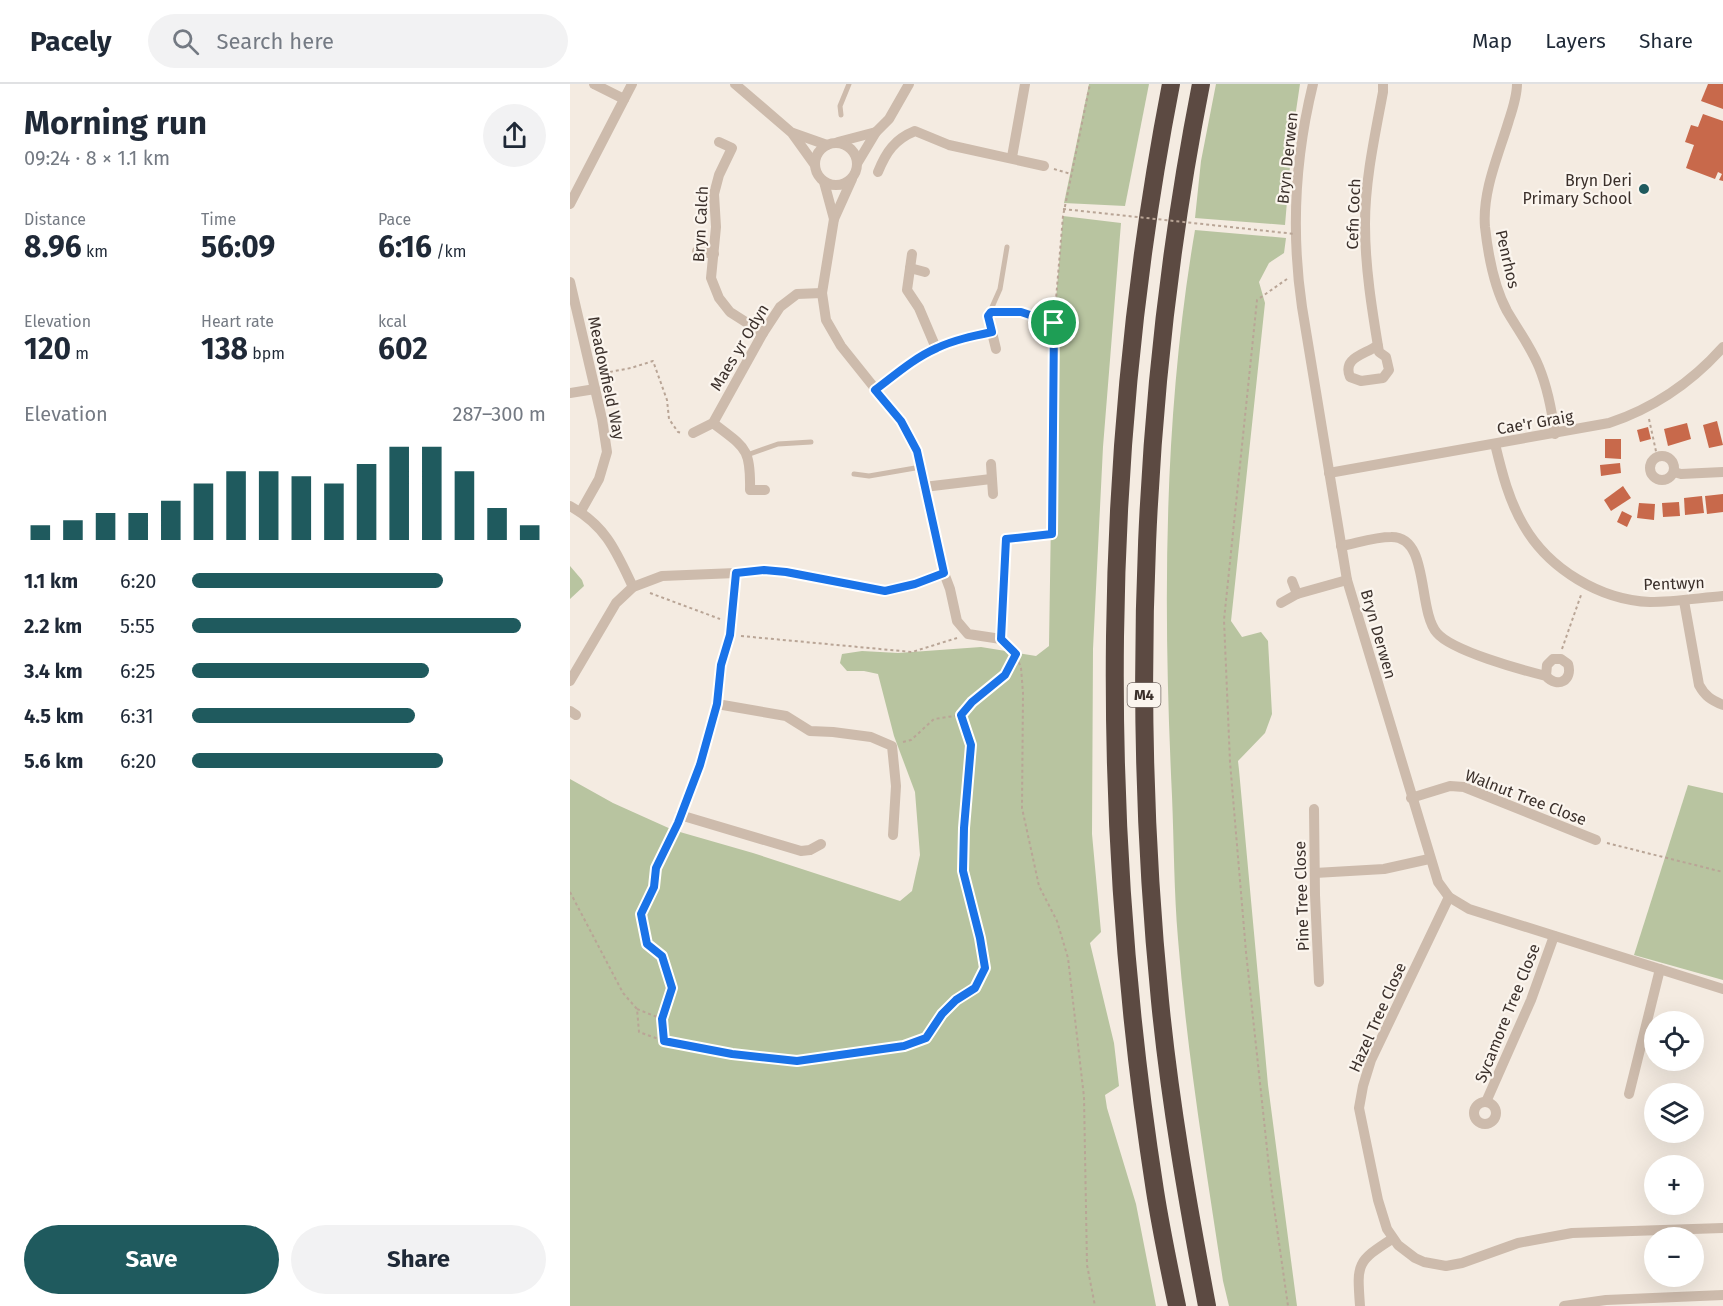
<!DOCTYPE html>
<html lang="en">
<head>
<meta charset="utf-8">
<style>
	:root { --surface:#fff; --page:#f2f2f3; --text:#1f2937; --muted:#747a83; --line:#e0e1e3; --accent:#1f5a5e }
	body { margin:0; font-family:"Fira Sans",sans-serif; background:var(--page); color:var(--text); height:100vh; display:flex; flex-direction:column; font-size:22px; white-space:nowrap }
	* { box-sizing:border-box; margin:0 }
	p { font-size:20px; color:var(--muted) }
	.icon { flex:none; width:33px; height:33px; fill:none; stroke:currentColor; stroke-width:2; stroke-linecap:round; stroke-linejoin:round }
	.map { position:relative; flex:1; overflow:hidden }
	.drawer { display:flex; flex-direction:column; background:var(--surface); width:570px }
	.drawer>* { flex:none }
	.buttons { position:absolute; left:1074px; top:927px; display:grid; gap:12px }
	.buttons a { display:grid; place-items:center; width:60px; height:60px; border-radius:50%; background:var(--surface); box-shadow:0 6px 24px #0002; font-size:30px }
	.pin { position:absolute; display:grid; place-items:center; width:51px; height:51px; color:#fff; margin:-26px; border:3px solid #fff; border-radius:50%; box-shadow:0 2px 6px #0007 }
	.round { display:grid; place-items:center; flex:none; width:63px; height:63px; border-radius:32px; background:var(--page) }
	.summary { display:flex; align-items:center; justify-content:space-between; height:102px; padding:0 24px }
	h1 { font-size:33px; font-weight:700; line-height:45px }
	.metrics { display:grid; grid-template-columns:repeat(3,1fr); gap:9px; height:102px; padding:6px 24px }
	.metrics div { display:grid; align-content:center }
	.metrics b { font-size:30px; font-weight:700 }
	.metrics small { font-size:16px; font-weight:400 }
	.metrics p { font-size:16px }
	.chart { height:168px; padding:12px 24px }
	.chart p { display:flex; justify-content:space-between }
	.chart svg { width:100%; height:108px; margin-top:6px; stroke:var(--accent); stroke-width:6 }
	.action { display:flex; gap:12px; margin-top:auto; padding:12px 24px }
	.action a { flex:1; height:69px; border-radius:36px; background:var(--accent); color:#fff; font-size:24px; font-weight:700; line-height:69px; text-align:center }
	.action a+a { background:var(--page); color:var(--text) }
	ul { padding:0 24px; list-style:none; font-size:20px }
	li { display:grid; grid-template-columns:96px 72px 1fr; align-items:center; height:45px }
	li i { height:15px; border-radius:8px; background:var(--accent) }
	header { display:flex; align-items:center; gap:36px; box-sizing:border-box; height:84px; padding:0 30px; background:var(--surface); border-bottom:2px solid var(--line) }
	header strong { font-size:28px }
	nav { display:flex; gap:33px; margin-inline-start:auto; font-size:21px }
	.search { width:420px; height:54px; background:var(--page); display:flex; align-items:center; gap:15px; box-sizing:border-box; padding:0 21px; border-radius:33px; color:var(--muted); font-size:22px }
	main { display:flex; flex:1; min-height:0 }
	.map>svg:first-child { display:block }
</style>
</head>
<body>
<header>
<strong>Pacely</strong>
<div class="search"><svg class="icon" aria-label="search" viewBox="0 0 24 24"><circle cx="10" cy="10" r="6"/><path d="M15 15l6 6"/></svg>Search here</div>
<nav><a>Map</a><a>Layers</a><a>Share</a></nav>
</header>
<main>
<section class="drawer">
<div class="summary"><div><h1>Morning run</h1><p>09:24 · 8 × 1.1 km</p></div><a class="round"><svg class="icon" aria-label="share" viewBox="0 0 24 24"><path d="M12 15V3M7 8l5-5 5 5M5 13v7h14v-7"/></svg></a></div>
<div class="metrics">
<div><p>Distance</p><b>8.96<small> km</small></b></div>
<div><p>Time</p><b>56:09</b></div>
<div><p>Pace</p><b>6:16<small> /km</small></b></div>
</div>
<div class="metrics">
<div><p>Elevation</p><b>120<small> m</small></b></div>
<div><p>Heart rate</p><b>138<small> bpm</small></b></div>
<div><p>kcal</p><b>602</b></div>
</div>
<div class="chart"><p><span>Elevation</span>287–300 m</p>
<svg viewBox="0 0 160 44" preserveAspectRatio="none"><path d="M5 44V38M15 44V36M25 44V33M35 44V33M45 44V28M55 44V21M65 44V16M75 44V16M85 44V18M95 44V21M105 44V13M115 44V6M125 44V6M135 44V16M145 44V31M155 44V38"/></svg>
</div>
<ul>
<li><b>1.1 km</b>6:20<i style="width:71%"></i></li>
<li><b>2.2 km</b>5:55<i style="width:93%"></i></li>
<li><b>3.4 km</b>6:25<i style="width:67%"></i></li>
<li><b>4.5 km</b>6:31<i style="width:63%"></i></li>
<li><b>5.6 km</b>6:20<i style="width:71%"></i></li>
</ul>
<div class="action"><a>Save</a><a>Share</a></div>
</section>
<div class="map">
<svg width="1153" height="1222" viewBox="0 0 1153 1222">
	<rect width="100%" height="100%" fill="#f4ebe1"/>
	<g fill="#b8c4a0">
		<polygon points="519,0 579,0 555,122 494,119"/>
		<polygon points="646,0 730,0 723,47 715,141 625,134 631,77"/>
		<polygon points="493,132 551,139 533,363 523,565 522,750 531,848 520,859 544,959 549,1002 535,1011 537,1024 566,1120 586,1222 0,1222 0,695 43,719 103,746 183,769 330,817 342,807 350,771 345,708 324,652 308,590 294,587 277,587 270,579 272,570 292,567 328,569 411,563 466,572 479,562 484,239"/>
		<path d="M 625,146 L 716,154 L 714,169 L 699,179 L 689,198 L 695,219 L 661,537 L 672,553 L 691,548 L 698,557 L 702,630 L 695,649 L 668,677 L 669,686 L 698,1001 L 727,1222 L 659,1222 L 653,1197 C 636,1084 617,970 608,855 C 604,808 604,760 602,712 C 593,523 593,333 625,146 Z"/>
		<polygon points="0,482 12,496 14,502 0,515"/>
		<polygon points="1118,701 1153,709 1153,896 1064,871"/>
	</g>
	<g fill="#c8694b">
		<polygon points="1138,0 1153,0 1153,25 1131,17"/>
		<polygon points="1133,30 1153,37 1153,97 1149,96 1152,90 1148,88 1145,95 1116,84 1124,61 1115,58 1121,41 1128,43"/>
		<polygon points="1147,337 1153,361 1139,364 1133,341"/>
		<polygon points="1117,339 1121,355 1098,362 1094,345"/>
		<polygon points="1078,343 1081,355 1070,358 1067,346"/>
		<polygon points="1035,355 1051,355 1051,375 1035,374"/>
		<polygon points="1050,379 1051,389 1031,392 1030,381"/>
		<polygon points="1053,402 1061,414 1041,427 1034,416"/>
		<polygon points="1153,410 1153,428 1137,430 1135,412"/>
		<polygon points="1132,412 1134,429 1115,431 1114,414"/>
		<polygon points="1109,418 1110,432 1093,433 1092,419"/>
		<polygon points="1069,419 1085,420 1084,436 1067,434"/>
		<polygon points="1052,427 1062,432 1057,443 1047,438"/>
	</g>
	<g fill="none" stroke-linecap="round" stroke-linejoin="round">
		<g stroke="#b9a596" stroke-width="2" stroke-dasharray="3 3" stroke-linecap="butt">
			<polyline points="484,85 501,90"/>
			<polyline points="717,195 687,216 654,536 660,678 676,868 701,1102 718,1222"/>
			<polyline points="429,228 451,228 484,239"/>
			<polyline points="34,289 61,284 83,277 97,316 99,335 108,348 112,349"/>
			<polyline points="1079,335 1087,372"/>
			<polyline points="80,509 150,535"/>
			<polyline points="431,543 436,455 482,450 484,239 493,132 520,0"/>
			<polyline points="171,552 342,568 387,554"/>
			<polyline points="439,564 446,570 451,584 453,609 452,724 469,802 487,837 498,874 514,1013 517,1181 525,1222"/>
			<polyline points="992,565 1011,511"/>
			<polyline points="333,658 341,656 364,635 391,631"/>
			<polyline points="1037,759 1153,788"/>
			<polyline points="0,808 53,909 67,925 69,948 94,957 162,970 227,977 334,962 356,954 372,930 386,916 405,904 415,884 410,854 393,787 394,744 401,661 391,631 402,618 435,591 446,570"/>
			<polyline points="67,925 92,935"/>
			<polyline points="94,957 92,935 102,904 91,872 77,860 71,830 84,803 86,784 103,750"/>
		</g>
		<g stroke="#cdbbac" stroke-width="5">
			<polyline points="271,31 270,22 279,0"/>
			<polyline points="418,232 430,205 437,163"/>
			<polyline points="177,371 208,360 241,358"/>
			<polyline points="284,390 299,392 351,383"/>
		</g>
		<g stroke="#cdbbac" stroke-width="10">
			<polyline points="24,0 54,15"/>
			<polyline points="165,0 222,49 245,81"/>
			<path d="M 743,0 C 725,73 721,148 732,223 L 777,496 L 868,798 L 879,813 L 899,825 L 1153,905"/>
			<path d="M 947,0 C 947,12 943,24 939,36 C 929,70 912,107 915,143 C 918,170 924,203 937,227 C 948,246 961,263 969,283 C 978,305 982,327 985,350"/>
			<polyline points="223,49 257,61"/>
			<polyline points="149,58 162,64 149,91 144,110 146,143 141,194 149,214 160,228 193,249"/>
			<polyline points="268,58 306,48"/>
			<circle cx="266" cy="80" r="21"/>
			<polyline points="442,73 455,0"/>
			<polyline points="288,78 306,48 319,35 339,0"/>
			<path d="M 308,88 C 316,68 325,55 345,47 L 379,61 L 474,82"/>
			<polyline points="282,95 264,135 252,209 256,236 271,262 331,337 347,367 374,489"/>
			<polyline points="254,98 264,135"/>
			<polyline points="0,120 62,0"/>
			<polyline points="127,167 144,170"/>
			<polyline points="342,170 337,206 349,224 366,264"/>
			<polyline points="340,184 355,188"/>
			<polyline points="0,198 32,335 37,368 29,395 11,427"/>
			<polyline points="418,232 426,265"/>
			<path d="M 808,261 C 795,271 772,273 780,293 L 791,297 L 813,294 L 819,286 L 816,273 L 809,268 C 802,226 795,183 795,140 C 795,96 805,51 813,8 L 813,0"/>
			<path d="M 305,306 C 325,291 344,274 367,264 C 385,256 403,252 422,248"/>
			<polyline points="0,309 25,305"/>
			<path d="M 143,339 C 175,364 181,363 180,406 L 195,406"/>
			<polyline points="123,349 143,339 193,249 210,223 227,210 252,209"/>
			<path d="M 925,360 C 932,389 939,417 954,442 C 979,485 1030,516 1080,518 C 1104,518 1129,514 1153,512"/>
			<circle cx="1092" cy="384" r="12"/>
			<polyline points="421,380 423,410"/>
			<polyline points="1104,388 1111,390 1153,388"/>
			<path d="M 759,389 L 1039,339 C 1084,324 1121,299 1153,263"/>
			<polyline points="354,403 421,395"/>
			<path d="M 0,422 C 36,442 46,467 63,503"/>
			<path d="M 771,462 C 787,459 805,453 821,453 C 860,452 847,526 867,549 C 882,567 952,586 976,592 C 988,605 1003,596 998,580 L 991,575 L 983,575 L 977,581 L 976,592"/>
			<polyline points="722,497 727,510"/>
			<path d="M 1114,517 L 1129,601 C 1135,612 1141,616 1153,621"/>
			<polyline points="711,519 727,510 777,496"/>
			<polyline points="0,597 46,519 63,503 92,492 166,489"/>
			<polyline points="147,620 216,632 240,647 263,648 301,653 322,662 326,702 323,751"/>
			<polyline points="0,627 6,631"/>
			<polyline points="841,714 880,702 894,703 1026,756"/>
			<polyline points="744,725 745,811 749,898"/>
			<polyline points="110,731 231,767 240,766 251,760"/>
			<polyline points="108,739 130,681 147,620 151,581 160,551 166,489 194,486 216,488 314,507 345,500 374,489 380,505 387,537 398,550 431,555"/>
			<polyline points="745,789 814,785 859,775"/>
			<polyline points="879,813 801,976 793,1002 789,1024 808,1116 817,1145 828,1161 845,1174 854,1178 876,1182 892,1179 948,1159 1002,1149 1153,1144"/>
			<polyline points="1059,1010 1090,885"/>
			<circle cx="915" cy="1029" r="11"/>
			<polyline points="916,1018 961,916 984,852"/>
			<path d="M 790,1222 C 787,1180 786,1178 822,1155"/>
			<polyline points="994,1222 1036,1216 1153,1211"/>
		</g>
		<g stroke="#5c4a42" stroke-width="18">
			<path d="M 601,0 C 530,364 528,741 585,1107 C 591,1145 599,1184 607,1222"/>
			<path d="M 631,0 C 572,299 560,614 590,917 C 600,1019 618,1121 637,1222"/>
		</g>
		<polyline stroke="#b9a596" stroke-width="2" stroke-dasharray="3 3" stroke-linecap="butt" points="493,125 725,150"/>
	</g>
	<g fill="none" stroke-linecap="round" stroke-linejoin="round">
		<g stroke="#fff" stroke-width="12">
			<path id="route" d="M 421,228 L 451,228 L 484,239 L 482,450 L 436,455 L 431,555 L 446,570 L 435,591 L 402,618 L 391,631 L 401,661 L 394,744 L 393,787 L 410,854 L 415,884 L 405,904 L 386,916 L 372,930 L 356,954 L 334,962 L 227,977 L 162,970 L 94,957 L 92,935 L 102,904 L 92,872 L 77,860 L 71,830 L 84,803 L 86,784 L 108,739 L 130,681 L 147,620 L 151,581 L 160,551 L 166,489 L 194,486 L 216,488 L 315,507 L 345,500 L 374,489 L 347,367 L 331,337 L 305,306 C 325,291 344,274 367,264 C 384,256 403,252 422,248 L 418,232 Z"/>
		</g>
		<use href="#route" stroke="#1a73e8" stroke-width="8"/>
	</g>
	<circle fill="#1f5a5e" stroke="#fbf5ee" stroke-width="2" cx="1074" cy="105" r="6"/>
	<g text-anchor="middle" stroke-width="4.5" stroke-linejoin="round" paint-order="stroke">
		<rect fill="#fbf5ee" stroke="#756b66" stroke-width="1.5" x="557.5" y="599" width="33" height="24" rx="4.5"/>
		<g font-size="15" font-weight="bold" fill="#3b302b">
			<text x="574" y="616">M4</text>
		</g>
		<g font-size="16" fill="#3b302b" stroke="#fbf5ee">
			<text transform="translate(717 74) rotate(-84)" y="6">Bryn Derwen</text>
			<text transform="translate(783 130) rotate(-88)" y="6">Cefn Coch</text>
			<text transform="translate(130 140) rotate(-87)" y="6">Bryn Calch</text>
			<text transform="translate(938 175) rotate(77)" y="6">Penrhos</text>
			<text transform="translate(169 263) rotate(-59)" y="6">Maes yr Odyn</text>
			<text transform="translate(37 294) rotate(78)" y="6">Meadowfield Way</text>
			<text transform="translate(965 338) rotate(-10)" y="6">Cae'r Graig</text>
			<text transform="translate(1104 499) rotate(-2)" y="6">Pentwyn</text>
			<text transform="translate(809 550) rotate(74)" y="6">Bryn Derwen</text>
			<text transform="translate(956 713) rotate(21)" y="6">Walnut Tree Close</text>
			<text transform="translate(731 812) rotate(-92)" y="6">Pine Tree Close</text>
			<text transform="translate(937 929) rotate(-68)" y="6">Sycamore Tree Close</text>
			<text transform="translate(807 933) rotate(-66)" y="6">Hazel Tree Close</text>
		</g>
		<g font-size="16" fill="#3b302b" stroke="#fbf5ee" text-anchor="end">
			<text x="1062" y="102">Bryn Deri<tspan x="1062" dy="18">Primary School</tspan></text>
		</g>
	</g>
</svg>
<div class="buttons">
<a><svg class="icon" aria-label="locate" viewBox="0 0 24 24"><circle cx="12" cy="12" r="6"/><path d="M12 2v4M12 18v4M2 12h4M18 12h4"/></svg></a>
<a><svg class="icon" aria-label="layers" viewBox="0 0 24 24"><path d="M12 4l9 5-9 5-9-5zM3 14l9 5 9-5"/></svg></a>
<a>+</a>
<a>−</a>
</div>
<div class="pin" style="left:484px;top:239px;background:#1e9e55"><svg class="icon" aria-label="arrive" viewBox="0 0 24 24"><path d="M6 21V4h12l-3 4 3 4H6"/></svg></div>
</div>
</main>
</body>
</html>
